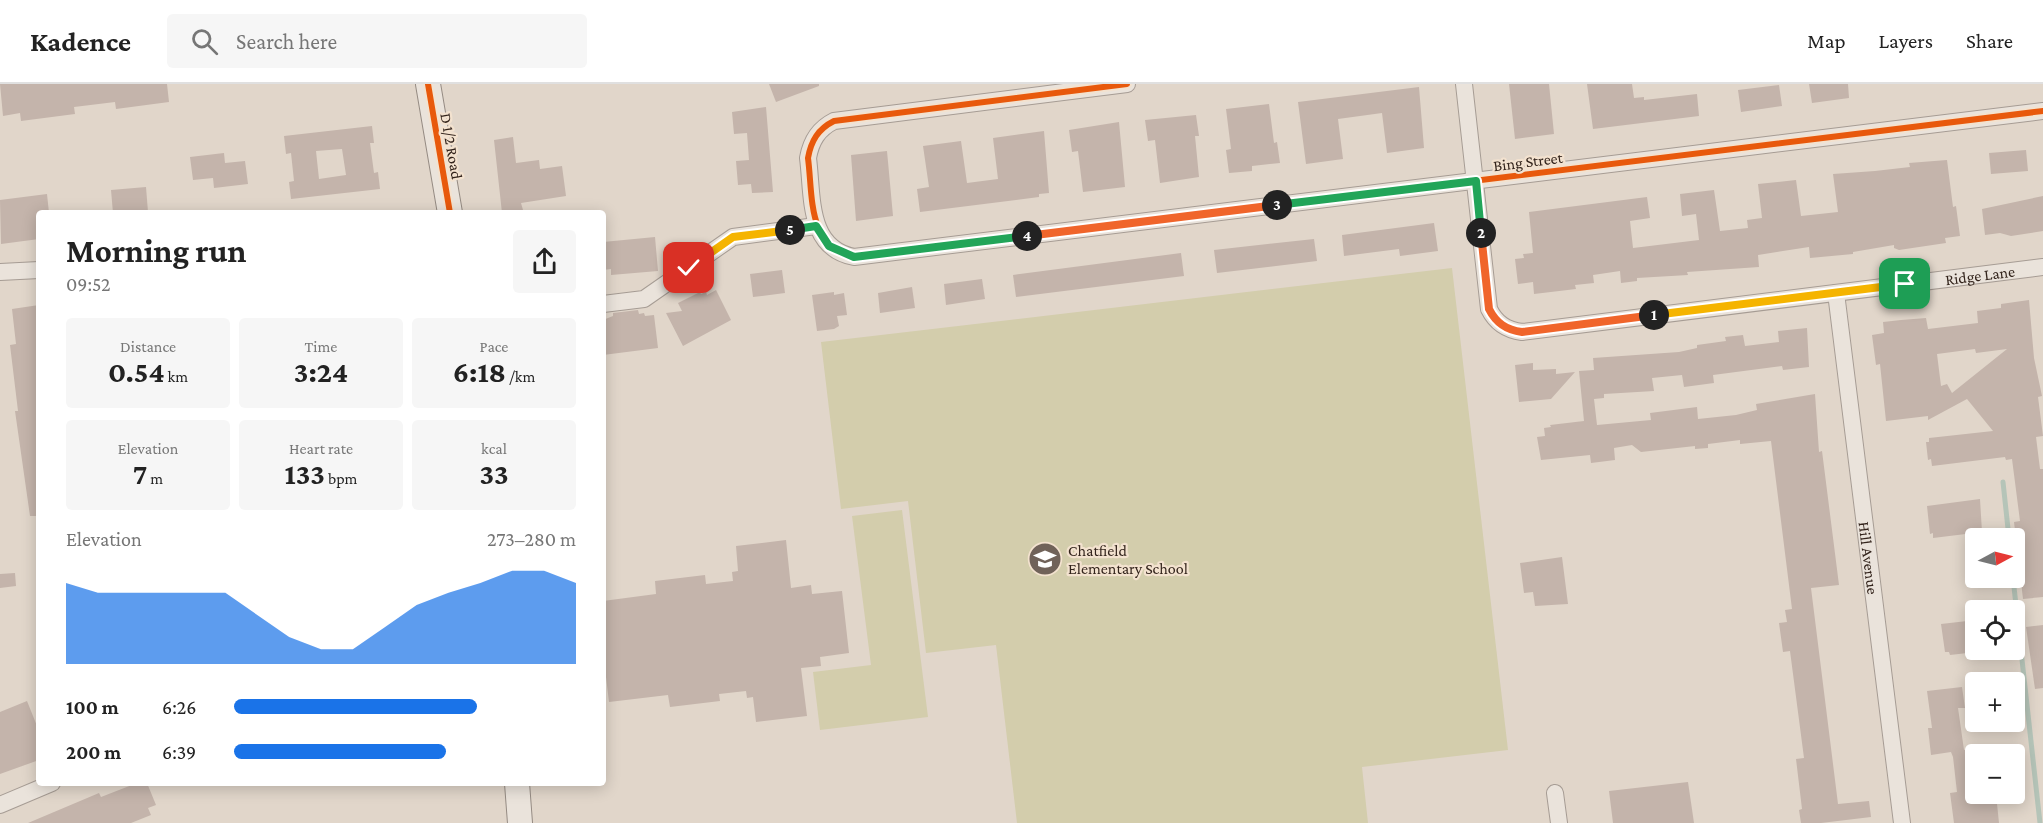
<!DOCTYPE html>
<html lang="en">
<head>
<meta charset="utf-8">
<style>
	:root { --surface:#fff; --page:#f6f6f6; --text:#222; --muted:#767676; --line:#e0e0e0; --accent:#1a73e8 }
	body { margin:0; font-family:"Crimson Pro",serif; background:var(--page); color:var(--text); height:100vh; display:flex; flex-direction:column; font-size:22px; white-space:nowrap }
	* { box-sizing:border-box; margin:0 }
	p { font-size:20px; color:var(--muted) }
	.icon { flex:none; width:33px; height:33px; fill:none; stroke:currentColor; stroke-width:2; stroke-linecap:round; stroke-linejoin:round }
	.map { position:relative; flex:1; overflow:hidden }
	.drawer { position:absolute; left:36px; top:126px; width:570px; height:576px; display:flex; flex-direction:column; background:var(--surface); border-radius:6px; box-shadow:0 3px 15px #0003 }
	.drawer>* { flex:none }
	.needle { width:39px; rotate:83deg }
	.buttons { position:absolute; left:1965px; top:444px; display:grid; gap:12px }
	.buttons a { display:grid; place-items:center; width:60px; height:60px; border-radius:6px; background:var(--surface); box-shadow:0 3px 15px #0003; font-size:30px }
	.pin { position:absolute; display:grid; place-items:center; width:51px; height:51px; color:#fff; margin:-26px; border-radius:12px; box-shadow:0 3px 9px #0006 }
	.km { position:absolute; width:30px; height:30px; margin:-15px; border-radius:50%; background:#222; color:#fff; font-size:16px; line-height:30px; text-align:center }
	.round { display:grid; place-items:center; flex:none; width:63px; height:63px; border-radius:6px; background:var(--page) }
	.summary { display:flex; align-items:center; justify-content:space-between; height:102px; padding:0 30px }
	h1 { font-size:33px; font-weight:700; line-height:45px }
	.metrics { display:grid; grid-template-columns:repeat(3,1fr); gap:9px; height:102px; padding:6px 30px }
	.metrics div { display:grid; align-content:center; border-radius:6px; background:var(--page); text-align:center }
	.metrics b { font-size:30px; font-weight:700 }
	.metrics small { font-size:16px; font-weight:400 }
	.metrics p { font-size:16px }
	.chart { height:168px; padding:12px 30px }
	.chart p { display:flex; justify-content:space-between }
	.chart svg { width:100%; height:108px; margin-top:6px; fill:var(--accent); opacity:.7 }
	ul { padding:0 30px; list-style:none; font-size:20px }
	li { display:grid; grid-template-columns:96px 72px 1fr; align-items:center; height:45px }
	li i { height:15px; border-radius:8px; background:var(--accent) }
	header { display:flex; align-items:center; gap:36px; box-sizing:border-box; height:84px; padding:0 30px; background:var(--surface); border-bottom:2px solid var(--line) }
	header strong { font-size:28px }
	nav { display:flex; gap:33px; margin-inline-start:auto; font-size:21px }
	.search { width:420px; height:54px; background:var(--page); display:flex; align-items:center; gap:15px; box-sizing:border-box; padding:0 21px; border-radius:6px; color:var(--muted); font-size:22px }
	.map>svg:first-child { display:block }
</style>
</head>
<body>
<header>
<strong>Kadence</strong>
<div class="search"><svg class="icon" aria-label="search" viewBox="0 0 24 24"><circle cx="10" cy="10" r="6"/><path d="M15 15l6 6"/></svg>Search here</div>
<nav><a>Map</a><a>Layers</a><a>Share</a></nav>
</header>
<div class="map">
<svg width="2043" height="739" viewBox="0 0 2043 739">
	<rect width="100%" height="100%" fill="#e1d6ca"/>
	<g fill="#d3cdac">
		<polygon points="1452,184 1508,666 1362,683 1368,739 1017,739 996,561 926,569 908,417 841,425 821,258"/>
		<polygon points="902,426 928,633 820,646 813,588 871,581 852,432"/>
	</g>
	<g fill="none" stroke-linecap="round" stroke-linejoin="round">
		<g stroke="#b5c4b8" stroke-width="5">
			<polyline points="2003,398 2009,454"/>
			<polyline points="2013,494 2040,739"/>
		</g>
	</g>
	<g fill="#c4b4ab" fill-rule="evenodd">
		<polygon points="0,0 167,0 169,18 116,25 115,18 74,23 75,30 21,37 20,29 3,32"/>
		<polygon points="769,0 819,0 819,2 776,18"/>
		<polygon points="1509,0 1549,0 1554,50 1515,55"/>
		<polygon points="1587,0 1632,0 1634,14 1644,13 1644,16 1697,10 1699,32 1593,45"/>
		<polygon points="1809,0 1848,0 1849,14 1812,19"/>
		<polygon points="1779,1 1782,22 1741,28 1738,6"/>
		<polygon points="1419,3 1424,64 1387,69 1382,29 1338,35 1343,75 1306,80 1298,18"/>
		<polygon points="1269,20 1274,59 1277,58 1280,79 1252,82 1252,87 1229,89 1226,66 1231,65 1226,25"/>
		<polygon points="766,23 773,108 752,109 751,100 738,101 736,77 749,76 747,49 734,50 732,28"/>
		<polygon points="1196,31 1199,52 1195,52 1199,93 1160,99 1155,56 1148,57 1145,36"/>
		<polygon points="1119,38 1125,103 1083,108 1078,67 1072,68 1069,46"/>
		<path d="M 372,42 L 374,59 L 370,59 L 374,89 L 378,88 L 380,105 L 291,115 L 289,98 L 294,97 L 291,69 L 286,70 L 284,52 ZM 342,65 L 346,91 L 319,95 L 316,67 Z"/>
		<polygon points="1044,47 1049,109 1039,110 1039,113 920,128 917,105 929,103 923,62 961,57 967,99 998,95 993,54"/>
		<polygon points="513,53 516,79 539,76 540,85 562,82 566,112 521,119 523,126 515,127 516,129 502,129 494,56"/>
		<polygon points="2026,66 2028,87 1991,90 1989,69"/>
		<polygon points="887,67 893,132 856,137 851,71"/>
		<polygon points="224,69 225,79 245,77 248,100 214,104 213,94 193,96 190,73"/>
		<polygon points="1947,76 1953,123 1956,122 1960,152 1945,154 1946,159 1899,166 1894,164 1894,161 1853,168 1853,170 1810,174 1809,163 1758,171 1759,183 1687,188 1688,191 1637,194 1637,197 1621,199 1620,187 1593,191 1594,199 1575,201 1576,205 1534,210 1533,198 1518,200 1515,175 1524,174 1523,170 1533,169 1529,128 1647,113 1650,134 1630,137 1633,164 1699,156 1696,130 1682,132 1680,110 1714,106 1720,147 1748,144 1747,136 1762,134 1758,100 1796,96 1801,132 1838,128 1833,90 1875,87 1910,83 1909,79"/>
		<polygon points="146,103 148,128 113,129 111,106"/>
		<polygon points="47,110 49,129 39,129 39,155 1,160 0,116"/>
		<polygon points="2043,112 2043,147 2011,152 2000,149 1985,151 1982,125"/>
		<polygon points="1434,139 1438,167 1400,172 1399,165 1344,172 1342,151"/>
		<polygon points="655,153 658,187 611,191 611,185 603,186 603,158"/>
		<polygon points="1314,155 1317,177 1217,189 1214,166"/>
		<polygon points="1181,169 1184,192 1016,213 1013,191"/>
		<polygon points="782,186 785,209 753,213 750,190"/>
		<polygon points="982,195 985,215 946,221 944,200"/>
		<polygon points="912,203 915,224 880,229 878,209"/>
		<polygon points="716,206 731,236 683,262 666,229 682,227 678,219 700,208 701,210 706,208 707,211"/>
		<polygon points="834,208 834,211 844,209 847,231 837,232 839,242 834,245 817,247 812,211"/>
		<path d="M 2029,216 L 2034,274 L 2042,312 L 2038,313 L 2043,352 L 2036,353 L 2040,385 L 2043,385 L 2043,513 L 2023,515 L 2014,438 L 2020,437 L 2012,375 L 2006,376 L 2005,373 L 1932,382 L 1931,375 L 1928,376 L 1926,358 L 1929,358 L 1929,354 L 1993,347 L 1967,315 L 1928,336 L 1928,332 L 1886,337 L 1880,280 L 1876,281 L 1872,251 L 1884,249 L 1883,238 L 1901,236 L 1926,234 L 1928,245 L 1978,239 L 1977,227 L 2001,224 L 2001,220 ZM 1975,265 L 1976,269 L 2007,265 L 1952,309 L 1947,300 L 1941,302 L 1937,270 Z"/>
		<polygon points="39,221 39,432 30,432 15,327 18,327 10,261 16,260 12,225"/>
		<polygon points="638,226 639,230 644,229 645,232 654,231 658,264 603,271 603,236 613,232 613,229"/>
		<polygon points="1807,244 1809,283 1783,286 1782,282 1713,291 1714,299 1684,303 1682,291 1652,294 1654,307 1604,310 1604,314 1594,315 1597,341 1651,336 1650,329 1697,323 1698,335 1736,331 1757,326 1756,320 1815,310 1819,368 1822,367 1839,501 1811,504 1838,720 1869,717 1871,733 1821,739 1801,739 1799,726 1802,725 1796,675 1804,674 1790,567 1783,568 1779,539 1787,538 1785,526 1792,525 1771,357 1740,360 1740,356 1708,360 1708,364 1695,365 1695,362 1641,368 1632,361 1614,364 1615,376 1591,379 1590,371 1541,376 1537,353 1545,352 1544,344 1551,343 1550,341 1584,337 1579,287 1594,286 1593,274 1679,268 1697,264 1697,261 1726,257 1725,253 1743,251 1745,262 1779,258 1778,247"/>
		<polygon points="1533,279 1533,286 1556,285 1556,290 1575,288 1551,315 1519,318 1515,281"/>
		<polygon points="1980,415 1982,448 1933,454 1933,449 1930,450 1927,422"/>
		<polygon points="786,456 791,504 811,501 812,510 842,507 849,569 820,573 821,582 801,584 807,632 756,638 753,613 747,614 746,607 719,610 720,617 670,623 668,611 609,618 603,568 603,517 656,510 655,497 705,491 706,500 733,497 732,488 738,487 736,462"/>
		<polygon points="1562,473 1568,520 1535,522 1533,508 1524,509 1520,479"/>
		<polygon points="15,489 16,502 0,504 0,490"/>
		<polygon points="1976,536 1976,568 1950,571 1949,568 1945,568 1941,540"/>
		<polygon points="2043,541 2043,604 2035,605 2026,543"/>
		<polygon points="1962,603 1965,624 1958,624 1964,666 1970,665 1973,687 1976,686 1976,710 1996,710 1999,739 1954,739 1950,709 1957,708 1953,673 1951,668 1931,671 1928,644 1932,644 1927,607"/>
		<polygon points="27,617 39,647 39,676 0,690 0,628"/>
		<polygon points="1688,698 1694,739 1613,739 1609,707"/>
		<polygon points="137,699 147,699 156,721 148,724 151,731 131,739 28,739 99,709 101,713"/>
	</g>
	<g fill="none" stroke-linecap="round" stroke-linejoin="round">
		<g stroke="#a69c94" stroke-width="18">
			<g id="street">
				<path d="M 1127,0 L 834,37 C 818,45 811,57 808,74 C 813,112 807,164 854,173 L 2043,27"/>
				<path id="s1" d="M 1464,0 L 1489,225 C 1496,239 1506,246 1522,248 L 2043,183"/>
				<polyline points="0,188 39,186"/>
				<path id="s2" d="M 1836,209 L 1902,739"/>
				<polyline points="603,220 644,215 733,153 816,142"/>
				<polyline points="1555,709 1559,739"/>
				<polyline points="0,721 52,699"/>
			</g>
		</g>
		<g stroke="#958b83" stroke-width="26">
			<g id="secondary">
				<polyline points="428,0 450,129"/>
				<polyline points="517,699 520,739"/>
			</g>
		</g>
		<use href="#street" stroke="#eae3db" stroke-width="16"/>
		<use href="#secondary" stroke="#eae3db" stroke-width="24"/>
		<g stroke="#f3e2cf" stroke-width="10">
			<g id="cycleway">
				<polyline points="428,0 450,129"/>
				<path d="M 1127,0 L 834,37 C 818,45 811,57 808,74 C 813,112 807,164 854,173 L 2043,27"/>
			</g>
		</g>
		<use href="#cycleway" stroke="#e8590c" stroke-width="6"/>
	</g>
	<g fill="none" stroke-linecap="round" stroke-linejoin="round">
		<g stroke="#fff" stroke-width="12">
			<polyline id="split-1" points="1654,231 1905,200"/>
		</g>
		<g stroke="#fff" stroke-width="12">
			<path id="split-2" d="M 1481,149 L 1489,225 C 1496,239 1506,246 1522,248 L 1654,231"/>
		</g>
		<g stroke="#fff" stroke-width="12">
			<polyline id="split-3" points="1277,121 1476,97 1481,149"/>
		</g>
		<g stroke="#fff" stroke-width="12">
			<polyline id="split-4" points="1027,152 1277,121"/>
		</g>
		<g stroke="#fff" stroke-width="12">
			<polyline id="split-5" points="790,146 816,142 829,162 854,173 1027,152"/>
		</g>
		<g stroke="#fff" stroke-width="12">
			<polyline id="split-6" points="689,184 733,153 790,146"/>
		</g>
		<use href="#split-1" stroke="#f5b400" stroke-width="8"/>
		<use href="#split-2" stroke="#f0652b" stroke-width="8"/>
		<use href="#split-3" stroke="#22a559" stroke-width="8"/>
		<use href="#split-4" stroke="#f0652b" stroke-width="8"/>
		<use href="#split-5" stroke="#22a559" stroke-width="8"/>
		<use href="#split-6" stroke="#f5b400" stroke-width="8"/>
	</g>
	<defs>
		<g id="school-disc" transform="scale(1.725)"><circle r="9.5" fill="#706259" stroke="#f3e2cf"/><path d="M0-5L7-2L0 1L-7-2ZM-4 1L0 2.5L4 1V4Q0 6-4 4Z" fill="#fff"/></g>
	</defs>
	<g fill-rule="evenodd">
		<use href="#school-disc" x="1045" y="475"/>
	</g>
	<g text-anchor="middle" stroke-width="4.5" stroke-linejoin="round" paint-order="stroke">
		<g font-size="16" fill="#33241c" stroke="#f3e2cf">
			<text transform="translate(452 62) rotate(80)" y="6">D 1/2 Road</text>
			<text transform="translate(1528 77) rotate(-7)" y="6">Bing Street</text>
			<text dy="6" stroke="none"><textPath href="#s1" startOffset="730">Ridge Lane</textPath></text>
			<text dy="6" stroke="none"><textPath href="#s2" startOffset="267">Hill Avenue</textPath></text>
		</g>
		<g font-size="16" fill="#33241c" stroke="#f3e2cf" text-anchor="start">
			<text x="1068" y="472">Chatfield<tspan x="1068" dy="18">Elementary School</tspan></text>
		</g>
	</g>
</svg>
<div class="buttons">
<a><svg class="needle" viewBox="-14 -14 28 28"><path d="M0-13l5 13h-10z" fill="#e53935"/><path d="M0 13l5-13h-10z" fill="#767676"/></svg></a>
<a><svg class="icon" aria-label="locate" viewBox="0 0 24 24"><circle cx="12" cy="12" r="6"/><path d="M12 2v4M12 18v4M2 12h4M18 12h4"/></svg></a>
<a>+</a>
<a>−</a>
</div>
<div class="pin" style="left:1905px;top:200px;background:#1e9e55"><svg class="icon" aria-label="arrive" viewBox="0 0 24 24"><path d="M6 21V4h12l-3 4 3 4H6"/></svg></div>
<div class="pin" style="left:689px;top:184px;background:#d93025"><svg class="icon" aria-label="check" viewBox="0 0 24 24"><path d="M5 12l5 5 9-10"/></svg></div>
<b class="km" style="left:1654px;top:231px">1</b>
<b class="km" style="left:1481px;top:149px">2</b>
<b class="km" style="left:1277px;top:121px">3</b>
<b class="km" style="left:1027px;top:152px">4</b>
<b class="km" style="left:790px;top:146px">5</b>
<section class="drawer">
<div class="summary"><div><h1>Morning run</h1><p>09:52</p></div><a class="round"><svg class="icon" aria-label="share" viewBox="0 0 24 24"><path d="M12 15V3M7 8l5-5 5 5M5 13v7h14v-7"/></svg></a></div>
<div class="metrics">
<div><p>Distance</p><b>0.54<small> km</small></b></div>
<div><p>Time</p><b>3:24</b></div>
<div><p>Pace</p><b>6:18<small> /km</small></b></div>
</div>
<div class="metrics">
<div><p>Elevation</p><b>7<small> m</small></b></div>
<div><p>Heart rate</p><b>133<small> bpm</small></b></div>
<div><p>kcal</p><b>33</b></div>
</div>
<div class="chart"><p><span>Elevation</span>273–280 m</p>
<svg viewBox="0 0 160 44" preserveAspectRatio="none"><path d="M0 44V11L10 15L20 15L30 15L40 15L50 15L60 24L70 33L80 38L90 38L100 29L110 20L120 15L130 11L140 6L150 6L160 11V44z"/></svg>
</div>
<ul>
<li><b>100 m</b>6:26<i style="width:71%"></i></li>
<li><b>200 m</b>6:39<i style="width:62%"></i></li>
</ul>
</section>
</div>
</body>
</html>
